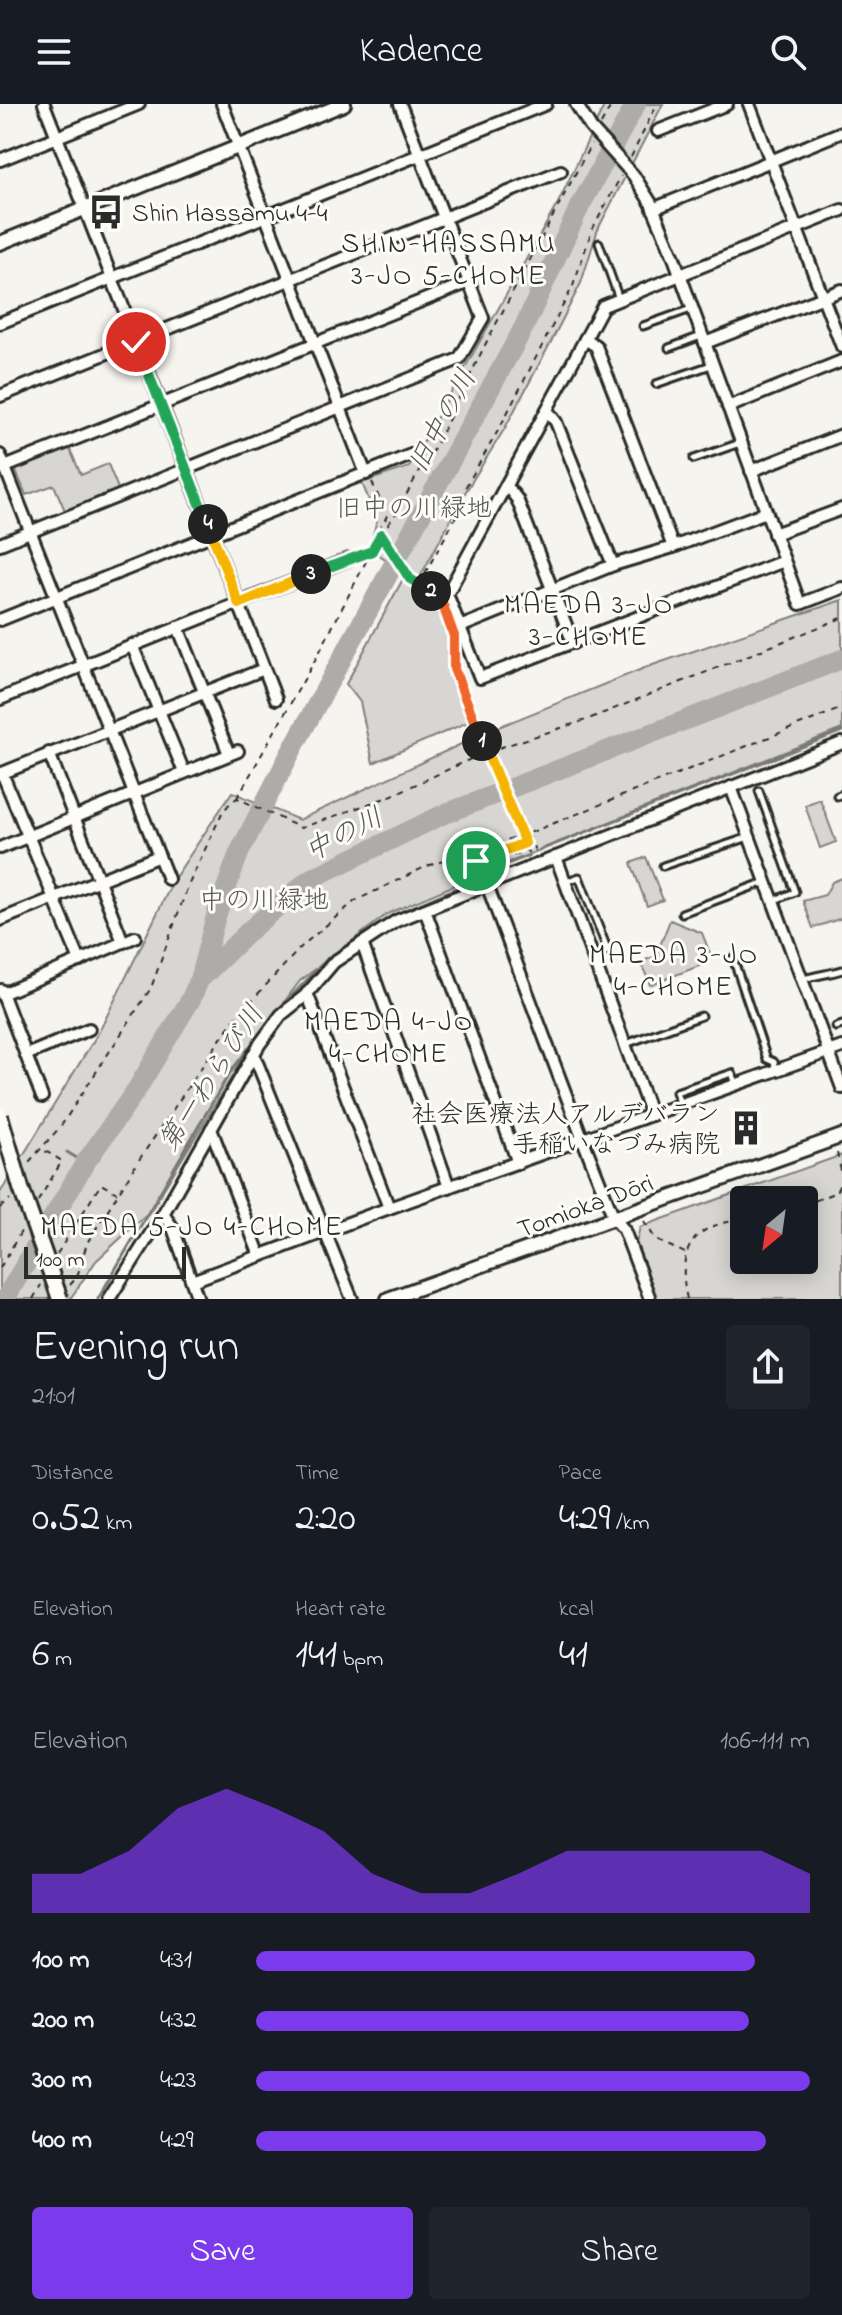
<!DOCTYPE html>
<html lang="en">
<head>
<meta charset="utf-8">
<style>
	:root { --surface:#171b24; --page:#20242c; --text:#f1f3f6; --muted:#9ea1a6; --accent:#7c3aed }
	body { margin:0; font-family:"Indie Flower","Klee One",sans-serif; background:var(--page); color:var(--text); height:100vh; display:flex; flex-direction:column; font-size:30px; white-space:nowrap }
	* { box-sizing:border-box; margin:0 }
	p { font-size:26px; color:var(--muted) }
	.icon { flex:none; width:44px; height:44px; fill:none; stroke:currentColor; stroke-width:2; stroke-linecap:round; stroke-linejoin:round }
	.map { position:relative; height:1195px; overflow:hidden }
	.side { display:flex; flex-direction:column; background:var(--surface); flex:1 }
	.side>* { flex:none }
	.needle { width:52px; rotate:209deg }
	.controls { position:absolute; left:730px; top:1082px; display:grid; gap:16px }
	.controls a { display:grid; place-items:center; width:88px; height:88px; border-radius:8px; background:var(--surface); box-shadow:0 4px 20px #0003; font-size:40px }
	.scale { position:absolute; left:24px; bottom:20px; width:162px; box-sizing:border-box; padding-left:8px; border:4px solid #2b2b2b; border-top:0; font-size:22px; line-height:28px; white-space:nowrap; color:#2b2b2b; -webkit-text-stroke:6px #fdfcf7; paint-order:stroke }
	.pin { position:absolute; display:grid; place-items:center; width:68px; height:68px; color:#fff; margin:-34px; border:4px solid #fff; border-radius:50%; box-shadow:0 2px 8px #0007 }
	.km { position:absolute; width:40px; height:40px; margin:-20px; border-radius:50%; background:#222; color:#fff; font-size:22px; line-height:40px; text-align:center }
	.round { display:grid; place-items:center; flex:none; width:84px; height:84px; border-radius:8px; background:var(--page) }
	.headline { display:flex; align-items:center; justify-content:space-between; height:136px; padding:0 32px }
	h1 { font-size:44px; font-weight:600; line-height:60px }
	.figures { display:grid; grid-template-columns:repeat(3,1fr); gap:12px; height:136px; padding:8px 32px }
	.figures div { display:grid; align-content:center }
	.figures b { font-size:40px; font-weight:600 }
	.figures small { font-size:22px; font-weight:400 }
	.figures p { font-size:22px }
	.chart { height:224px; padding:16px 32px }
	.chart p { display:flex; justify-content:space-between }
	.chart svg { width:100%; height:144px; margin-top:8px; fill:var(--accent); opacity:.7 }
	.cta { display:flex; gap:16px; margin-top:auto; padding:16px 32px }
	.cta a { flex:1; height:92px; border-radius:8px; background:var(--accent); color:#fff; font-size:32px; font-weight:600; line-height:92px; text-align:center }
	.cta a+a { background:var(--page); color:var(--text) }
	ul { padding:0 32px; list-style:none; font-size:26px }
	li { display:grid; grid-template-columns:128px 96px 1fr; align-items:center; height:60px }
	li i { height:20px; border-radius:10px; background:var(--accent) }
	header { display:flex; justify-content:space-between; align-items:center; height:104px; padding:0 32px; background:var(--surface); font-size:36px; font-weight:600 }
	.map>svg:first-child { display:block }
</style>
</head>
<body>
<header><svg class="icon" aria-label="menu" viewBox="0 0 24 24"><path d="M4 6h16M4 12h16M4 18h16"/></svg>Kadence<svg class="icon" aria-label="search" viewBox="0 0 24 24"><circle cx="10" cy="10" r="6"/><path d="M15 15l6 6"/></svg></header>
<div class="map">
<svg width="842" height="1195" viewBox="0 0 842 1195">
	<rect width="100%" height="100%" fill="#f5f4ef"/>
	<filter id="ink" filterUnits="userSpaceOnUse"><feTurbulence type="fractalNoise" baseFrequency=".0125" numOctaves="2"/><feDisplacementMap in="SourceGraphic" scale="16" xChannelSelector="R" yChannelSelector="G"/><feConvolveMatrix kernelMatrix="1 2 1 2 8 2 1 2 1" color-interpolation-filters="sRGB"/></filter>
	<g filter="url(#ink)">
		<g fill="#d7d6d2" stroke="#81807e" stroke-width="2" fill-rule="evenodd">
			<polygon points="605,0 663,0 598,125 581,179 551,238 505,324 466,387 419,475 369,445 377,416 362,379 409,363 559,97"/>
			<polygon points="69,343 81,371 108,360 119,387 66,409 54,381 26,391 16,367 17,364"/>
			<polygon points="403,475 438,497 451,536 450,561 468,618 373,659 360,598 346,580"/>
			<polygon points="842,496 842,625 480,770 387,810 300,877 248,946 151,1106 96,1157 70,1195 0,1195 0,1089 100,926 174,775 232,688 299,716 491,626 647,563"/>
			<polygon points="820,695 836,738 820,744 805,701"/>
			<polygon points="646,753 663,796 647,802 631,759"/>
			<polygon points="842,774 842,814 813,824 803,797 825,791 832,778"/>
			<polygon points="670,816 702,829 711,852 707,859 650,881 641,858 656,852"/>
			<path d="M 842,1051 L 842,1195 L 657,1195 L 636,1139 L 640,1123 ZM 744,1096 L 804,1096 L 804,1156 L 744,1156 Z"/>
		</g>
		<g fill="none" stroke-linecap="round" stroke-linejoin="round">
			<g stroke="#797877" stroke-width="3">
				<polyline points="540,746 842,627"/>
				<polyline points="67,1048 85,1059"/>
				<polyline points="98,1195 229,970 277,907 328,854 390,813 475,776 480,770 528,752"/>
			</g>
			<g stroke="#adaca9" stroke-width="20">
				<polyline points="199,876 216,812 239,749 293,644 524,223 579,104 636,0"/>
				<polyline points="5,1195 85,1059 137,985 191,895 199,876 251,825 310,775 442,711 842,555"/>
			</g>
			<g stroke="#2b2b2b" stroke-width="11">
				<g id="service">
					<polyline points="599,139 619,195"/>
					<polyline points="643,222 691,205"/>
					<polyline points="669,244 701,232"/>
					<polyline points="656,280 711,261"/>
					<polyline points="694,355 740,339"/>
					<polyline points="759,687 795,788 775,796"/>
					<polyline points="837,692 842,690"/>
					<polyline points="663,762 749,733"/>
					<polyline points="565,778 579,773 608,847 593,853"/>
					<polyline points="682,809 765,778"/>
					<polyline points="733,854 767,955 774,958 776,965"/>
					<path d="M 804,875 C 817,871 829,870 842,866"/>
					<polyline points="836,923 842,921"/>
					<polyline points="626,940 701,912"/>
					<polyline points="680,999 676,988 732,969 736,980"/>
				</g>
			</g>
			<g stroke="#2b2b2b" stroke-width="16">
				<g id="minor">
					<polyline points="44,0 276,595"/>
					<polyline points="222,0 366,370"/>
					<polyline points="576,0 591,24 634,72 651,99 673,151 800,500 842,484"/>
					<polyline points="749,0 842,243"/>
					<polyline points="658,27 727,0"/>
					<polyline points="0,56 139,0"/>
					<polyline points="653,105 842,28"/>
					<polyline points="0,219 546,0"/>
					<polyline points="585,235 596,242 673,443"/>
					<polyline points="705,239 842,186"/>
					<polyline points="0,292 561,67"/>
					<polyline points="728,303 842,257"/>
					<polyline points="547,306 556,318 613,461"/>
					<polyline points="0,351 168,775"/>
					<polyline points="0,365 469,178"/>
					<polyline points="751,367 842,331"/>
					<polyline points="506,381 517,395 573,539"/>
					<polyline points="774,430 842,405"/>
					<polyline points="0,440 459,255 483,214 400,0"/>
					<polyline points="784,457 480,574 447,490 603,202 842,106"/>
					<polyline points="0,516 416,349"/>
					<polyline points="178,523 229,650"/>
					<polyline points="460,523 613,461 673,443 766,408"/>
					<polyline points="132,541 184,668"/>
					<polyline points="0,595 349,455"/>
					<polyline points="49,649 123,838"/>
					<polyline points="2,669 80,857"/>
					<polyline points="0,670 264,565"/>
					<polyline points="731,683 842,984"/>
					<polyline points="0,744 238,647"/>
					<polyline points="556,753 651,1011"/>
					<polyline points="487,781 583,1036 614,1114 624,1126 650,1195"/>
					<polyline points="425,806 518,1059"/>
					<polyline points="0,816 159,752"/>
					<polyline points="362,839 449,1083"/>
					<polyline points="1,886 42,993"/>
					<polyline points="307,889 389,1104"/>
					<polyline points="2,890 135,833"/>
					<polyline points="26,951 89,925"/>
					<polyline points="254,951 352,1195"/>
					<polyline points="211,1025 260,1152"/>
					<polyline points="163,1110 173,1124 198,1195"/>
					<polyline points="192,1177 389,1104 842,943"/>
					<polyline points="109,1195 163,1110 259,941 281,911 306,891 334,858 396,817 842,639"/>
				</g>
			</g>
			<g stroke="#2b2b2b" stroke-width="18">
				<g id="tertiary">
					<polyline points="0,139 344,0"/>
					<polyline points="388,1195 842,1032"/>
				</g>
			</g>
			<g stroke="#2b2b2b" stroke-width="2" stroke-dasharray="6 6" stroke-linecap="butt">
				<polyline points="601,20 612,0"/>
				<polyline points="631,53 657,0"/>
				<polyline points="372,378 387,412 379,426 410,475 435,490"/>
				<polyline points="358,452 371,447"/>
				<polyline points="419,480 456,413 461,391 499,325 573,182 592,126 621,72"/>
				<polyline points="454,540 454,565 525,739 476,757 479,766 527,746 530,753"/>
				<polyline points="237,694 319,549 377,436 397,408 423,360 435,343 486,239 591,40"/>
				<polyline points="529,731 535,747"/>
				<polyline points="837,1049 842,1071"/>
				<polyline points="29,1058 61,1022 151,884 188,782 222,709 230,699 237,694 301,724 388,693 486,648 586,616 842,514"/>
				<polyline points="38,1097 62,1057 42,1045"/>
				<polyline points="804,1101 836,1088 842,1076"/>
				<polyline points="0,1104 10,1095"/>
				<polyline points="644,1117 656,1136 685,1149"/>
				<polyline points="57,1150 101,1080 117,1089"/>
				<polyline points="0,1164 23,1124"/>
				<polyline points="70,1181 77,1173 87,1139 139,1056 232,918 303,841 355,797 427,762 522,732 842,604"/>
				<polyline points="33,1195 41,1181"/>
				<path d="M 687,1195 C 676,1146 693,1119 744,1116"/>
				<polyline points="841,1195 842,1194"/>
			</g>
			<use href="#service" stroke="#fdfcf7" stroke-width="5"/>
			<use href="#minor" stroke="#fdfcf7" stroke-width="10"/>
			<use href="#tertiary" stroke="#fdfcf7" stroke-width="12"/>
			<g stroke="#2b2b2b" stroke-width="20" stroke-linecap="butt">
				<polyline id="secondary-bridge" points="0,1012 21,1084 60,1195"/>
			</g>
			<use href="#secondary-bridge" stroke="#fdfcf7" stroke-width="14"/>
		</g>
	</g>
	<g fill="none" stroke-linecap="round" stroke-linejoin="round" filter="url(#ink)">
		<g stroke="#fff" stroke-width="16">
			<polyline id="split-1" points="476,757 525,739 482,637"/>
		</g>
		<g stroke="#fff" stroke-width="16">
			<polyline id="split-2" points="431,487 440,493 454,532 454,565 482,637"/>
		</g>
		<g stroke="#fff" stroke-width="16">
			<polyline id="split-3" points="311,470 372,447 381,430 410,475 431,487"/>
		</g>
		<g stroke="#fff" stroke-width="16">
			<polyline id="split-4" points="208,420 239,500 311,470"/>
		</g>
		<g stroke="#fff" stroke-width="16">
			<polyline id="split-5" points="136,238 208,420"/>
		</g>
		<use href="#split-1" stroke="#f5b400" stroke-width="10"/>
		<use href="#split-2" stroke="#f0652b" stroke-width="10"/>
		<use href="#split-3" stroke="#22a559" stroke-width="10"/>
		<use href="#split-4" stroke="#f5b400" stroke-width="10"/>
		<use href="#split-5" stroke="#22a559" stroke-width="10"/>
	</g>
	<defs>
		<g id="bus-bare" transform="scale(2.76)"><path d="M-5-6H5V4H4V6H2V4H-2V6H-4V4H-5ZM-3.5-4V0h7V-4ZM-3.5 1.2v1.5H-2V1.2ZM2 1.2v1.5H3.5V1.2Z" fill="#2b2b2b" stroke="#fdfcf7" stroke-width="2.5" paint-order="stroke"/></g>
		<g id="building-bare" transform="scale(2.76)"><path d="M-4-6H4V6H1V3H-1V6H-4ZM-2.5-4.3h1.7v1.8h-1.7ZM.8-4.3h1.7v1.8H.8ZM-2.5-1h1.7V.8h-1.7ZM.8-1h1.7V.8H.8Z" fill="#2b2b2b" stroke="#fdfcf7" stroke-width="2.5" paint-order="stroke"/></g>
	</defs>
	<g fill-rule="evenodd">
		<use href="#bus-bare" x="106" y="108"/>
		<use href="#building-bare" x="746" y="1024"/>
	</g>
	<g text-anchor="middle" stroke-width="6" stroke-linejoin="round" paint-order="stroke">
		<g font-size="26" fill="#2b2b2b" stroke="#fdfcf7" text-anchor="start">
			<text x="132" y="117">Shin Hassamu 4-4</text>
			<text x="720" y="1018" text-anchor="end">社会医療法人アルデバラン<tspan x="720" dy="30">手稲いなづみ病院</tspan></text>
		</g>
		<g font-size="26" fill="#565655" stroke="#fdfcf7">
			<text x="414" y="412">旧中の川緑地</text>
			<text x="264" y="804">中の川緑地</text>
		</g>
		<g font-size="26" fill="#2b2b2b" stroke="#fdfcf7">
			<text transform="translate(585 1101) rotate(-20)" y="9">Tomioka Dōri</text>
		</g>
		<g font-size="28" letter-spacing="2" fill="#2b2b2b" stroke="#fdfcf7">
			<text x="449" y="148">SHIN-HASSAMU<tspan x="449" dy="32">3-JO 5-CHOME</tspan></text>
			<text x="589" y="509">MAEDA 3-JO<tspan x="589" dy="32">3-CHOME</tspan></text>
			<text x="674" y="859">MAEDA 3-JO<tspan x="674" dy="32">4-CHOME</tspan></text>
			<text x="389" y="926">MAEDA 4-JO<tspan x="389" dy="32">4-CHOME</tspan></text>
			<text x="192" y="1131">MAEDA 5-JO 4-CHOME</text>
		</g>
		<g font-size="28" font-style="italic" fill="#585857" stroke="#fdfcf7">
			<text transform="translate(441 316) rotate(-62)" y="10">旧中の川</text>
			<text transform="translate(343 729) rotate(-27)" y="10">中の川</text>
			<text transform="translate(210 973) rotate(-57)" y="10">第一わらび川</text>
		</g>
	</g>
</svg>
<div class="controls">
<a><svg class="needle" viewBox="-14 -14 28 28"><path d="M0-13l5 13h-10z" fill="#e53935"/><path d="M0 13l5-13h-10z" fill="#9ea1a6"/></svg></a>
</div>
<div class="scale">100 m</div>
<div class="pin" style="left:476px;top:757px;background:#1e9e55"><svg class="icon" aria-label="arrive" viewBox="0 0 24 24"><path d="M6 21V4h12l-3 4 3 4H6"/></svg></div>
<div class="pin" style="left:136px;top:238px;background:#d93025"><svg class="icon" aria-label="check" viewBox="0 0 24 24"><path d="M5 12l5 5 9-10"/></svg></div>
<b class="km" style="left:482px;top:637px">1</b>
<b class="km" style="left:431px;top:487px">2</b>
<b class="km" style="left:311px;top:470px">3</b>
<b class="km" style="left:208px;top:420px">4</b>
</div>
<section class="side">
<div class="headline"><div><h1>Evening run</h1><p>21:01</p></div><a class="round"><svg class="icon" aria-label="share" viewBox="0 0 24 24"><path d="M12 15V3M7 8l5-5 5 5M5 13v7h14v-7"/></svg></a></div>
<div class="figures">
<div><p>Distance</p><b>0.52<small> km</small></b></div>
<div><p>Time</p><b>2:20</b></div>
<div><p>Pace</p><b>4:29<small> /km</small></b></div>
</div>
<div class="figures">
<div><p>Elevation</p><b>6<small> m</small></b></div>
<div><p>Heart rate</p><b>141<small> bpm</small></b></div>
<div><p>kcal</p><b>41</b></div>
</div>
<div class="chart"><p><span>Elevation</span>106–111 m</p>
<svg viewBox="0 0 160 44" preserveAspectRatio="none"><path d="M0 44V32L10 32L20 25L30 12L40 6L50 12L60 19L70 32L80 38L90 38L100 32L110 25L120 25L130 25L140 25L150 25L160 32V44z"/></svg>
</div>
<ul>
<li><b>100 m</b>4:31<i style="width:90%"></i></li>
<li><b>200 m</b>4:32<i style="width:89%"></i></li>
<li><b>300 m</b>4:23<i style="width:100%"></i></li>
<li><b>400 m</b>4:29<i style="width:92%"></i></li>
</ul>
<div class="cta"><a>Save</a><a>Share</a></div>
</section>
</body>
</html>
